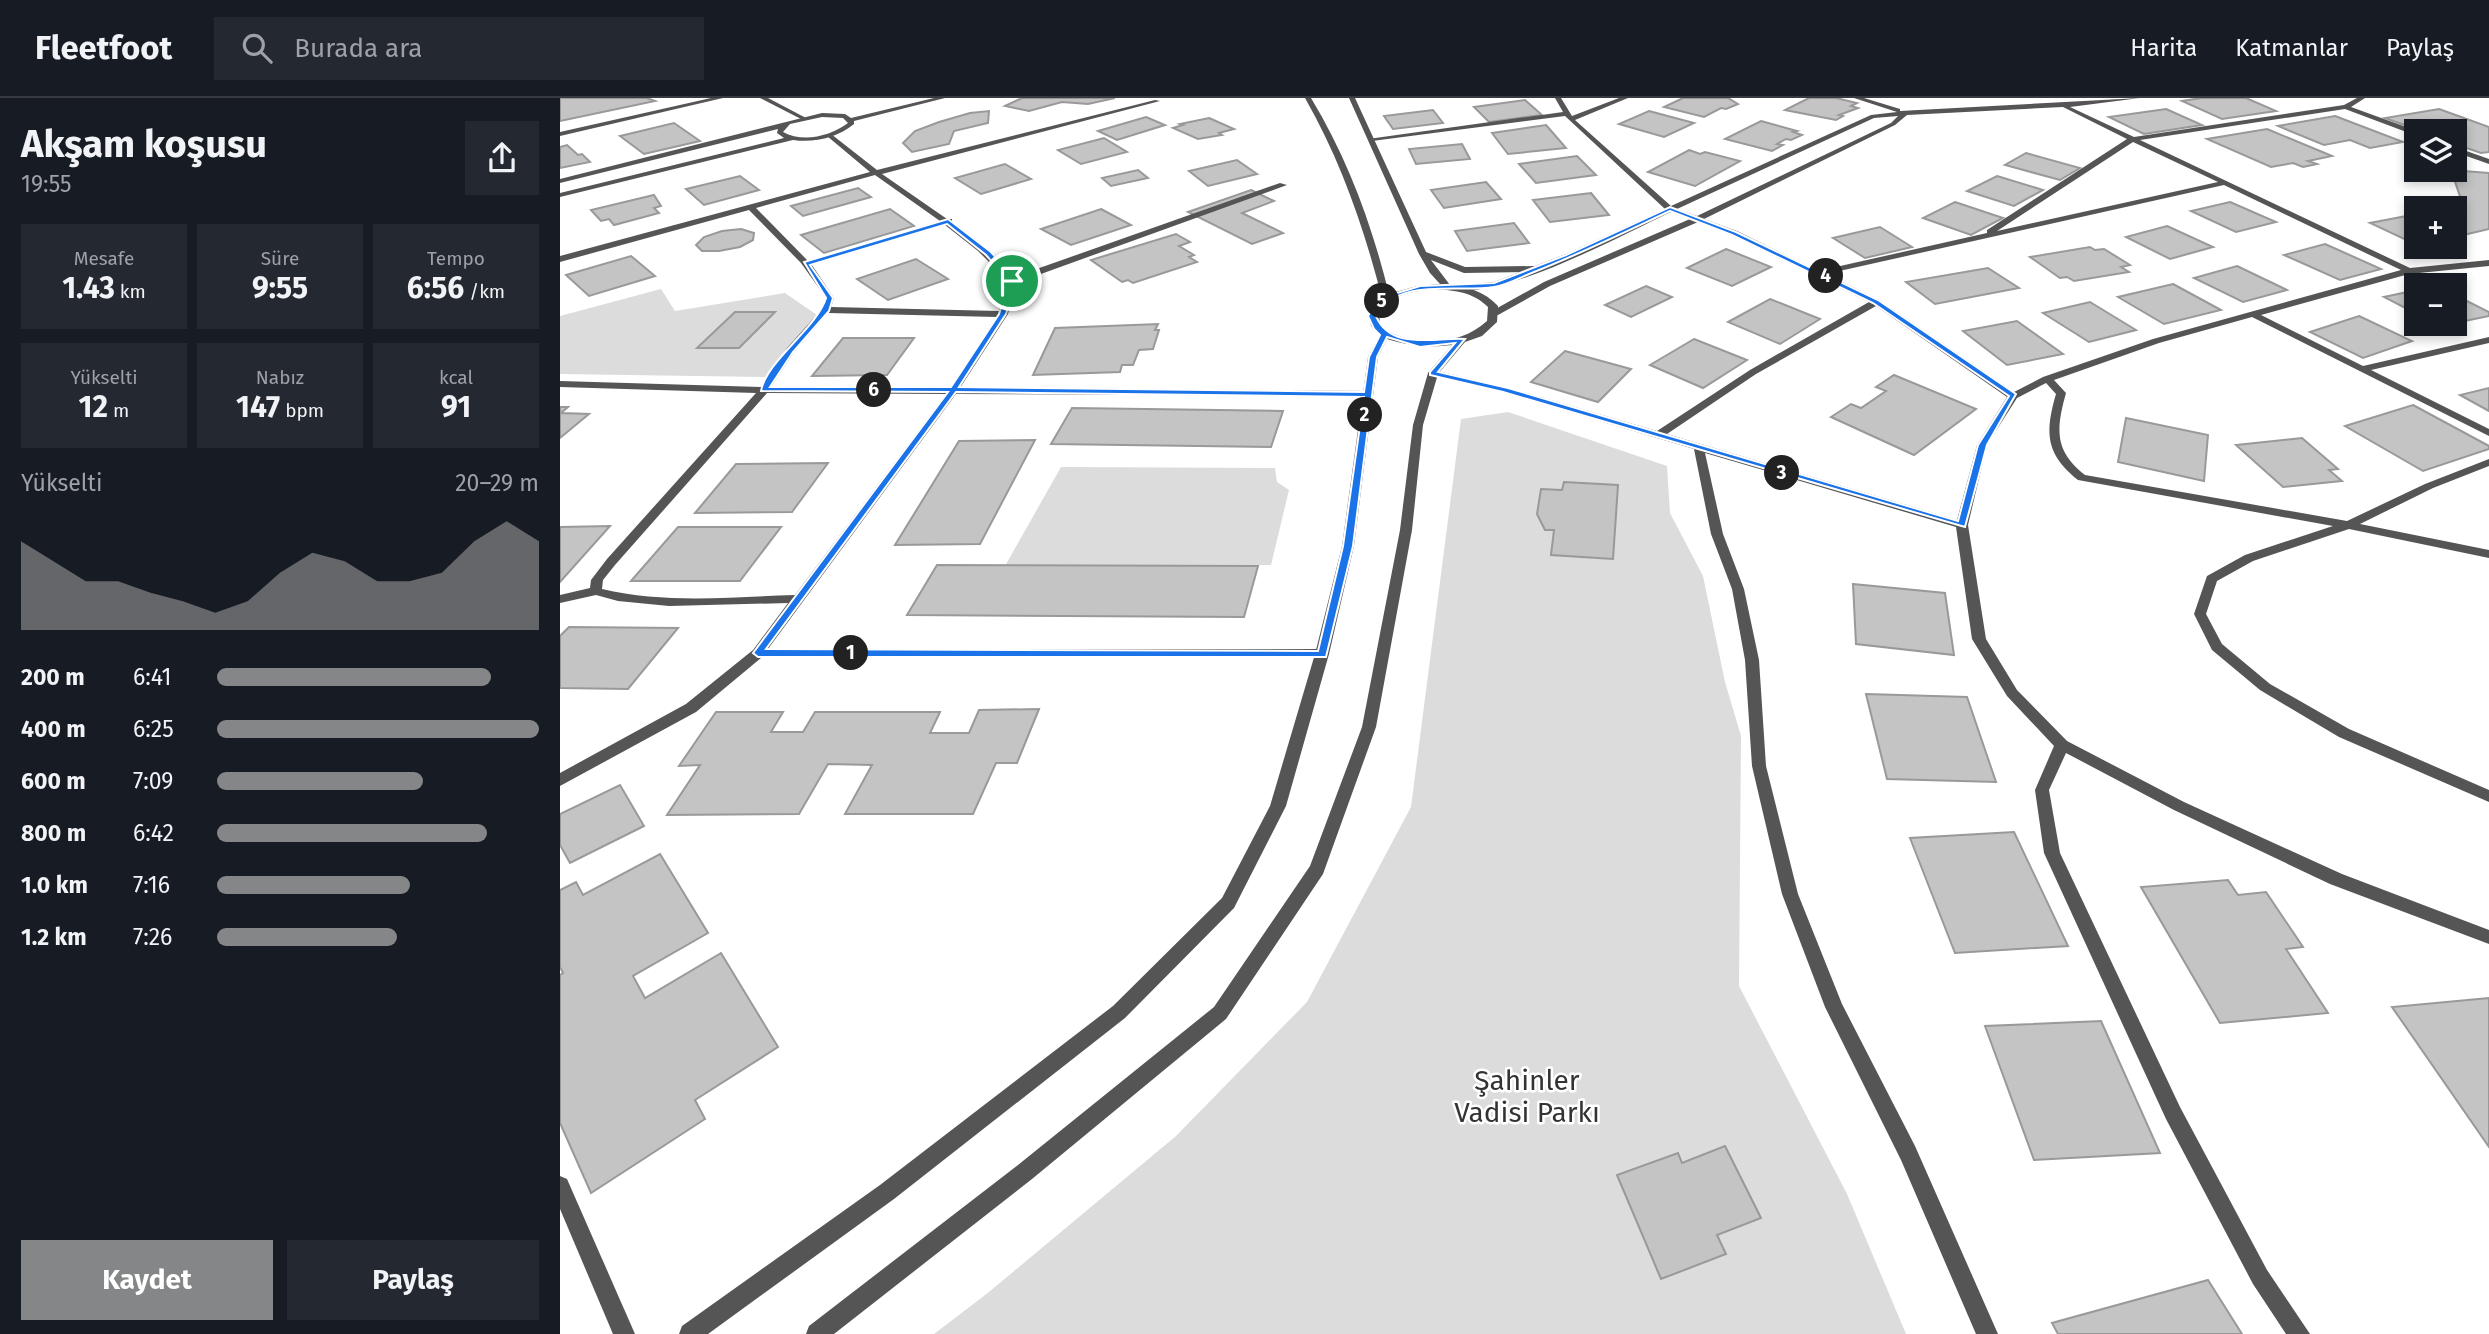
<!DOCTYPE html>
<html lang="tr">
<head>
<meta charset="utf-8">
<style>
	:root { --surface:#171b24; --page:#242831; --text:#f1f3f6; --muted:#9ea1a6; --line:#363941; --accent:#858687 }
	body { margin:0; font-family:"Fira Sans",sans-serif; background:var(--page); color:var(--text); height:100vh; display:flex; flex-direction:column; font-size:26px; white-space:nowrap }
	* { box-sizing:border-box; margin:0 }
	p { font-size:23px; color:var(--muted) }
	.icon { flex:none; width:38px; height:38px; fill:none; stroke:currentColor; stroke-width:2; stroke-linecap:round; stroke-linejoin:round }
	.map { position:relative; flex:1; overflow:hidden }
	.sheet { display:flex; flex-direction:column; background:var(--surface); width:560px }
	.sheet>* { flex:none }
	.fabs { position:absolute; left:1844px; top:21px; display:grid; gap:14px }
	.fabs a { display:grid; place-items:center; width:63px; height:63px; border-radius:0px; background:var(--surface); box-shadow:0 4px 10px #0003; font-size:35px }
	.pin { position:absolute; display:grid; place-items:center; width:60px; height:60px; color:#fff; margin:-30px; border:4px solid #fff; border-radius:50%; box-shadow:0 2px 7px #0007 }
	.km { position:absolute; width:35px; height:35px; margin:-18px; border-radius:50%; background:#222; color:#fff; font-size:19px; line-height:35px; text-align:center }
	.round { display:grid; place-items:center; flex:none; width:74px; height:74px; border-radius:0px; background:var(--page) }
	.head { display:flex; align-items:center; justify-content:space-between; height:119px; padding:0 21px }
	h1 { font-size:38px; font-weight:700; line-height:52px }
	.metrics { display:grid; grid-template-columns:repeat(3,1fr); gap:10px; height:119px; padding:7px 21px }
	.metrics div { display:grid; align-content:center; border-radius:0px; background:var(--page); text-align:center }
	.metrics b { font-size:30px; font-weight:700 }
	.metrics small { font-size:19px; font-weight:400 }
	.metrics p { font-size:19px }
	.chart { height:196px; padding:14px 21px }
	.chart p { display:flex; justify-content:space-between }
	.chart svg { width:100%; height:126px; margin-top:7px; fill:var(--accent); opacity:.7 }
	.cta { display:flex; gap:14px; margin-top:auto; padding:14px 21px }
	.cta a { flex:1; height:80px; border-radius:0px; background:var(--accent); color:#fff; font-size:28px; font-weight:700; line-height:80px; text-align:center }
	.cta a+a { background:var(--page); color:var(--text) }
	ul { padding:0 21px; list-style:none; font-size:23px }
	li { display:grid; grid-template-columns:112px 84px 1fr; align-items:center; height:52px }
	li i { height:18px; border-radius:9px; background:var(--accent) }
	header { display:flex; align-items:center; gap:42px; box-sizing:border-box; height:98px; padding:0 35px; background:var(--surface); border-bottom:2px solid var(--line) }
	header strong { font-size:33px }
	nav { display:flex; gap:38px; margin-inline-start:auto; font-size:24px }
	.search { width:490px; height:63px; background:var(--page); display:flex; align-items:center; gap:18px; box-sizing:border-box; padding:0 24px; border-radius:0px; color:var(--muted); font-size:26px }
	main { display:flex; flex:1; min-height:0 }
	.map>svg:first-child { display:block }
</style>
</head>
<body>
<header>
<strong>Fleetfoot</strong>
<div class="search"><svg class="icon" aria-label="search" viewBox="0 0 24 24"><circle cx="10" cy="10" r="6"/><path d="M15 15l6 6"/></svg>Burada ara</div>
<nav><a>Harita</a><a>Katmanlar</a><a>Paylaş</a></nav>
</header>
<main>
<section class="sheet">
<div class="head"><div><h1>Akşam koşusu</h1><p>19:55</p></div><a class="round"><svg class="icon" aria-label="share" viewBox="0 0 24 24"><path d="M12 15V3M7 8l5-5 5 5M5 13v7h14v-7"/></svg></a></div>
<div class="metrics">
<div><p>Mesafe</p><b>1.43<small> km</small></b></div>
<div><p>Süre</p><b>9:55</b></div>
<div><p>Tempo</p><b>6:56<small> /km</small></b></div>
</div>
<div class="metrics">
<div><p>Yükselti</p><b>12<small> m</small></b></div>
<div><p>Nabız</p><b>147<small> bpm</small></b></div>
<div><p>kcal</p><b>91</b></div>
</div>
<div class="chart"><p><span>Yükselti</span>20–29 m</p>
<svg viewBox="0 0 160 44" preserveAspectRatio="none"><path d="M0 44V13L10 20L20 27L30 27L40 31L50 34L60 38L70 34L80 24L90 17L100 20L110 27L120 27L130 24L140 13L150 6L160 13V44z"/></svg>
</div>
<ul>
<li><b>200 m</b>6:41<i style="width:85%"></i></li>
<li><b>400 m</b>6:25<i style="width:100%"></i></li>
<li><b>600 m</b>7:09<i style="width:64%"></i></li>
<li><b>800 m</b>6:42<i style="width:84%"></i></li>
<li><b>1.0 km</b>7:16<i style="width:60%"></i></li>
<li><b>1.2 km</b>7:26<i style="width:56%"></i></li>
</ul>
<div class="cta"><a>Kaydet</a><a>Paylaş</a></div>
</section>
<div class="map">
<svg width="1929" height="1236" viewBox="0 0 1929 1236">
	<rect width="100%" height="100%" fill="#fff"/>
	<g fill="#dcdcdc">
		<polygon points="101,191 115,213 225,195 260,219 210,279 0,276 0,218"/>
		<polygon points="948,314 1107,368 1110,415 1143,478 1165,584 1181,638 1179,888 1287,1096 1346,1236 374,1236 429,1194 616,1038 747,904 851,709 901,321"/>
		<polygon points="501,369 715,370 717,384 729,392 711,467 445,468"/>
	</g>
	<g fill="#c4c4c4" stroke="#999" stroke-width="2">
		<polygon points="0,0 87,0 95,3 0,23"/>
		<polygon points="462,0 555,0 528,6 502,4 469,13 445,8"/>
		<polygon points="1123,0 1168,0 1178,6 1166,11 1161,10 1144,19 1104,9"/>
		<polygon points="1249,0 1276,0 1297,5 1291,8 1298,10 1279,17 1283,18 1276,22 1225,12"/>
		<polygon points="1641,0 1686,0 1716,13 1662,21 1622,3"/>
		<polygon points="965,2 982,17 929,24 914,9"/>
		<polygon points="1606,11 1642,27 1584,36 1549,19"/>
		<polygon points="1879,11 1929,29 1929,54 1921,55 1895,46 1895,33 1861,33 1825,20"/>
		<polygon points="873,12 883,25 833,31 824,18"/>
		<polygon points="429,13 428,25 394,33 389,46 352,54 343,45 355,33 379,24 410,15"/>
		<polygon points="1089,13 1134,25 1104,39 1059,26"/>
		<polygon points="1775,18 1843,44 1810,50 1790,42 1764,47 1718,28"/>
		<polygon points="586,19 605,27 557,42 538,33"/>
		<polygon points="649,20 674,31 659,35 662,37 638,41 613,30 623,27 620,26"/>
		<polygon points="1201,23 1237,33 1233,34 1242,37 1231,42 1226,41 1217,46 1223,47 1212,53 1165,41"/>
		<polygon points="114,25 140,43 84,56 60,38"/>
		<polygon points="986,27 1006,50 948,56 932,35"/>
		<polygon points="1707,31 1772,58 1748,63 1757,66 1743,69 1733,65 1711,69 1647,41"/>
		<polygon points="544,40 567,54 521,66 498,52"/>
		<polygon points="902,46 910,61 856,66 849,51"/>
		<polygon points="7,47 18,57 22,56 30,64 0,70 0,49"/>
		<polygon points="1129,52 1140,56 1145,54 1180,63 1135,88 1088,74"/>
		<polygon points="1466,55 1520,70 1500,82 1445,67"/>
		<polygon points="1017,58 1036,77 976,85 959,66"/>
		<polygon points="677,62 697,76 648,88 629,73"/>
		<polygon points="445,66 471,81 421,96 395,80"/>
		<polygon points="578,72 588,80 551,88 542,80"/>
		<polygon points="1891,72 1929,75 1929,131 1895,139 1895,112 1904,110"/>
		<polygon points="180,78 199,92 144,107 126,91"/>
		<polygon points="1437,78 1483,92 1454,108 1407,93"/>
		<polygon points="926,84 941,101 884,110 871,92"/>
		<polygon points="298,90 311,99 243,118 231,108"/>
		<polygon points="691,92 714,103 682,115 723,135 692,146 628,114"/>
		<polygon points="1031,95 1049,117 990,124 973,102"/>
		<polygon points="94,97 101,108 94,110 99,115 54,127 49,121 41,123 31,112"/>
		<polygon points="1395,104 1443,120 1411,137 1363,120"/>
		<polygon points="1670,104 1716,124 1676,134 1631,113"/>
		<polygon points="330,111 354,128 264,155 241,137"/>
		<polygon points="541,111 571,127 511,147 481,131"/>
		<polygon points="1857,116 1857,147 1810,125"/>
		<polygon points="954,125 969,145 907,153 895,133"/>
		<polygon points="1607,128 1653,149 1610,161 1566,139"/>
		<polygon points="1320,129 1352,149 1305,160 1273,140"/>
		<polygon points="181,131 194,135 193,142 180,149 159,153 142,153 136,147 144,139 162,133"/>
		<polygon points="616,136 630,144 619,148 634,157 629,159 637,164 573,185 568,182 562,184 531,162"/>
		<polygon points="1765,146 1821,171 1780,182 1724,157"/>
		<polygon points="1530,149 1535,152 1544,151 1570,167 1561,169 1569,174 1514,183 1507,179 1500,180 1470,159"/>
		<polygon points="1166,151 1211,169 1172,188 1127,170"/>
		<polygon points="71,158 95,178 29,198 6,177"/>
		<polygon points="356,161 388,181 328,202 297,181"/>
		<polygon points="1677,168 1727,192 1683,204 1634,180"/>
		<polygon points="1428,170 1459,190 1375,206 1346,184"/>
		<polygon points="1613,186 1661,212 1604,226 1558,199"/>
		<polygon points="1086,188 1112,199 1071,219 1045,207"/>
		<polygon points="1857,192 1857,216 1824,199"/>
		<polygon points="1895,197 1929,214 1929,218 1895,225"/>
		<polygon points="1210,201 1260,221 1220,246 1168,224"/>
		<polygon points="1530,204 1576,232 1529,244 1483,215"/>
		<polygon points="175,214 215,214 179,250 137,250"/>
		<polygon points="1799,218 1852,243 1803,260 1750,234"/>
		<polygon points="1457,223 1503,256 1447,267 1403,233"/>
		<polygon points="598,226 595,232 599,232 593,251 579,252 573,267 562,267 560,274 473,277 495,230"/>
		<polygon points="283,240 354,240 327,277 252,278"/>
		<polygon points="1134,241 1187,262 1143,290 1090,267"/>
		<polygon points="1005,253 1071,271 1038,304 971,284"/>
		<polygon points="1334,277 1416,311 1354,357 1271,319 1291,306 1301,310 1326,293 1316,289"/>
		<polygon points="1929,290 1929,313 1900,297"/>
		<polygon points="1853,307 1929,348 1929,351 1863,373 1785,328"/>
		<polygon points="0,309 8,309 1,315 29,316 0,340"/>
		<polygon points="512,310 723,313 711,349 491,346"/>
		<polygon points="1566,320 1648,337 1644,383 1558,364"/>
		<polygon points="1742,340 1778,371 1769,372 1782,383 1723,389 1676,347"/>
		<polygon points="475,342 420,446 335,447 399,343"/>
		<polygon points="268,365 232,414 135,415 176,366"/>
		<polygon points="1004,384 1058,387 1053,461 991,457 994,432 985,432 977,416 981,391 1002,392"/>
		<polygon points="50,428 0,484 0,429"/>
		<polygon points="118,429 221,429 180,483 71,483"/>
		<polygon points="377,467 698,468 684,519 347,517"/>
		<polygon points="1293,486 1385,495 1394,557 1296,546"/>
		<polygon points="9,529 118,530 68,591 0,590 0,538"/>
		<polygon points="1306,596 1407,599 1436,684 1327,681"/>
		<polygon points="479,611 457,665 436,665 413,716 285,716 312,667 268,666 239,716 107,717 140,667 119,668 156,614 223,614 211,634 243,634 255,614 380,614 370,635 409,635 419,612"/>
		<polygon points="60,687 84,728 10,765 0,747 0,716"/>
		<polygon points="1454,734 1508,848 1395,855 1350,740"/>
		<polygon points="100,756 148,835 73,878 85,900 161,855 218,949 135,1002 145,1021 31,1095 0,1025 0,877 3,875 0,869 0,792 16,784 23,797"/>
		<polygon points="1668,782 1678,797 1706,794 1743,849 1726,851 1768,915 1660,925 1581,789"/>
		<polygon points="1929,900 1929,1049 1832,909"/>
		<polygon points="1541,923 1600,1055 1474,1062 1425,928"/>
		<polygon points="1165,1048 1201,1120 1157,1137 1166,1156 1101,1181 1057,1077 1118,1055 1122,1065"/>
		<polygon points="1648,1182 1682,1236 1498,1236 1492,1225"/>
	</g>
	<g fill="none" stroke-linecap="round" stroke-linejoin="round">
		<g fill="#555" fill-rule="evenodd">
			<polygon points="151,0 163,0 0,38 0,34"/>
			<polygon points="200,0 208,0 246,20 241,21"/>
			<path d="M 995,0 L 1001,0 L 1012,18 L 1059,0 L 1068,0 L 1015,22 L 1111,108 L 1311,17 L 1337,14 L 1294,0 L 1304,0 L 1340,11 L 1340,13 L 1580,0 L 1510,9 L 1574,39 L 1784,7 L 1797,0 L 1805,0 L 1791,9 L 1857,33 L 1857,38 L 1785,11 L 1580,42 L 1850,170 L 1929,162 L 1929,168 L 1849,176 L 1701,217 L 1803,268 L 1929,239 L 1929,245 L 1811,272 L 1929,331 L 1929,338 L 1692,219 L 1599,245 L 1494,282 L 1506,295 C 1496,331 1494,353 1525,377 L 1787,423 L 1865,386 L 1929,361 L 1929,368 L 1873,390 L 1800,426 L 1929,452 L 1929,460 L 1789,431 L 1693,463 L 1657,483 L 1646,516 L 1662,546 L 1710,586 L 1789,631 L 1929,692 L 1929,704 L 1779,639 L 1700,592 L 1652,552 L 1634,516 L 1647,478 L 1685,457 L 1773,428 L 1518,382 C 1485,356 1485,334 1496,296 L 1486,285 L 1457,300 L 1427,347 L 1408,427 L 1426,541 L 1457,592 L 1507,643 L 1624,704 L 1782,776 L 1929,832 L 1929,846 L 1770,786 L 1614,712 L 1506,655 L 1489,692 L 1500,755 L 1620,1009 L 1707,1172 L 1750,1236 L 1726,1236 L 1693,1186 L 1606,1021 L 1484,755 L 1475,692 L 1494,648 L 1447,598 L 1412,541 L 1396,429 L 1145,355 L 1163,436 L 1184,491 L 1199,562 L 1206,668 L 1238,796 L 1282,906 L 1355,1048 L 1438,1236 L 1416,1236 L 1341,1062 L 1265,909 L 1222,796 L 1192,668 L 1185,562 L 1172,491 L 1151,436 L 1134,351 L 942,294 L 868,275 L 873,272 L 949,290 L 1097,333 L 1190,272 L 1309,204 L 1171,137 L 1138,124 L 990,188 L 938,217 L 932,217 L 932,213 L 984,184 L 1130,121 L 1111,114 C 1060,138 950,198 897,192 L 896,190 L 900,187 L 934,184 L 1006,156 L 1105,111 L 1005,18 L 812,43 L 808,41 L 1003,14 ZM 1503,9 L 1567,41 L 1427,132 L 1427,135 L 1258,173 L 1177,133 L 1144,121 L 1335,27 L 1347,17 ZM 1338,18 L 1331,25 L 1137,118 L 1117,111 L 1314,20 ZM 1573,44 L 1658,84 L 1437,133 ZM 1664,87 L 1841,172 L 1593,241 L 1483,279 L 1454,294 L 1319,202 L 1266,176 ZM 1316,208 L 1447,299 L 1417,347 L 1397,422 L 1107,336 L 1196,276 Z"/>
			<path d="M 595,2 L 600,3 L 322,76 L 387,121 L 392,121 L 392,124 L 423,149 L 454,179 L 720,85 L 727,87 L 456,185 L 448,216 L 400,290 L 808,293 L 812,294 L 812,298 L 396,296 L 208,551 L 762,551 L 767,553 L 769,556 L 767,559 L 201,560 L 136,614 L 0,688 L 0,675 L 126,606 L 193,552 L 228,505 L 109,508 L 58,503 L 36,497 L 0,505 L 0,497 L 30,490 L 31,482 L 47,461 L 196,295 L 0,289 L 0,283 L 201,289 L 227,250 L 262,211 L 266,200 L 241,165 L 189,112 L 0,164 L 0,158 L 310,74 L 267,38 L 267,36 L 271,36 L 317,72 ZM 315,77 L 380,123 L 248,163 L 196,110 ZM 385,127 L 418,153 L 448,183 L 439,213 L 271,209 L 274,200 L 252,167 ZM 268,215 L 437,219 L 390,290 L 211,289 L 234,254 ZM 207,295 L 386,296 L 235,497 C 171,499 105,506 42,491 L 43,482 L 55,467 Z"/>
			<polygon points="1895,49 1929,61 1929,66 1895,54"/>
			<polygon points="0,1078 7,1081 75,1236 53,1236 0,1111"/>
		</g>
		<g fill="#555" fill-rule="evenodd">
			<path d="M 374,0 L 385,0 L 294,23 L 294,26 C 277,40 254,45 233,42 L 0,99 L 0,95 L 224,40 L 217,35 L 218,31 L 0,85 L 0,81 L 262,15 L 285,16 L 291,20 ZM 262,19 L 283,20 L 288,25 C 271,38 243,45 223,34 L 230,26 Z"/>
			<path d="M 745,0 L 751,0 C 788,61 812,127 829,196 L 857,188 L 880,186 L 870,175 L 859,156 L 789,0 L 795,0 L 866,154 L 905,169 L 974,168 L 978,171 L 974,174 L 904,175 L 871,162 L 890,187 C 909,189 925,194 938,208 L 937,224 L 922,238 L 905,244 L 878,276 L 863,327 L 852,432 L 816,629 L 763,776 L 666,921 L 472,1081 L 274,1236 L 246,1236 L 249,1228 L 458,1067 L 654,909 L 750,768 L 802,629 L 840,432 L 853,327 L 868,275 L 892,247 C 869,250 850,248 827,241 L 818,259 L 794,448 L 769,556 L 726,708 L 674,810 L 565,920 L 334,1101 L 148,1236 L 119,1236 L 122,1228 L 320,1087 L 553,908 L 662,800 L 710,708 L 755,556 L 782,448 L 808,259 L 820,236 L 811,228 L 809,212 L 822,200 C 804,130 781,63 745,0 ZM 865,192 C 888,191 911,192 928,209 L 927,223 C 899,249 849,251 820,227 L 819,212 C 831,199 847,194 865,192 Z"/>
		</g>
	</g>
	<path fill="#1a73e8" stroke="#fff" stroke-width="2" fill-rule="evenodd" d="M 1110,109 L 1176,134 L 1318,202 L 1456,296 L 1427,347 L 1405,429 L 943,294 L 870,277 L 870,274 L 895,245 L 860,249 L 827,239 L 817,259 L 793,448 L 766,559 L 198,559 L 193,555 L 388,294 L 201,293 C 206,263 257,230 266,200 L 244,164 L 388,121 L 431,154 L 456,183 L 446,216 L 399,289 L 804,294 L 809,259 L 820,237 L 814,231 L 808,218 L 816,204 L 824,199 L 860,188 L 934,185 L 1006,157 ZM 1110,113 L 1172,137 L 1313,205 L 1449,298 L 1418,347 L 1398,423 L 948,290 L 878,274 L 905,241 C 875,239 831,253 816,218 C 837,179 897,195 934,189 C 947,187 961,179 974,174 C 1020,156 1065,134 1110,113 ZM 387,126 L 426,157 L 449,183 L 439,216 L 391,289 L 210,289 L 233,254 L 269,213 L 273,200 L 250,167 ZM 396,294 L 804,299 L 783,448 L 758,553 L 206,551 Z"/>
	<g text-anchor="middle" stroke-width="5" stroke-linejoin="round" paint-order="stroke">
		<g font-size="28" fill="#333" stroke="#fff">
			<text x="967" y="992">Şahinler<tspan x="967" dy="32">Vadisi Parkı</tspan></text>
		</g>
	</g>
</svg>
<div class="fabs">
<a><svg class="icon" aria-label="layers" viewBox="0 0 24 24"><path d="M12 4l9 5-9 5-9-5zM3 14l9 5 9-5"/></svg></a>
<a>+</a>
<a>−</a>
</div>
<div class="pin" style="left:452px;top:183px;background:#1e9e55"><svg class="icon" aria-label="arrive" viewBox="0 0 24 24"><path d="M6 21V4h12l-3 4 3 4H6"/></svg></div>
<b class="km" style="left:291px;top:555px">1</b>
<b class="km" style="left:805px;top:317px">2</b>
<b class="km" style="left:1222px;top:375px">3</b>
<b class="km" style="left:1266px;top:178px">4</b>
<b class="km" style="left:822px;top:203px">5</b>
<b class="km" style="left:314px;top:292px">6</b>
</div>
</main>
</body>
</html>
